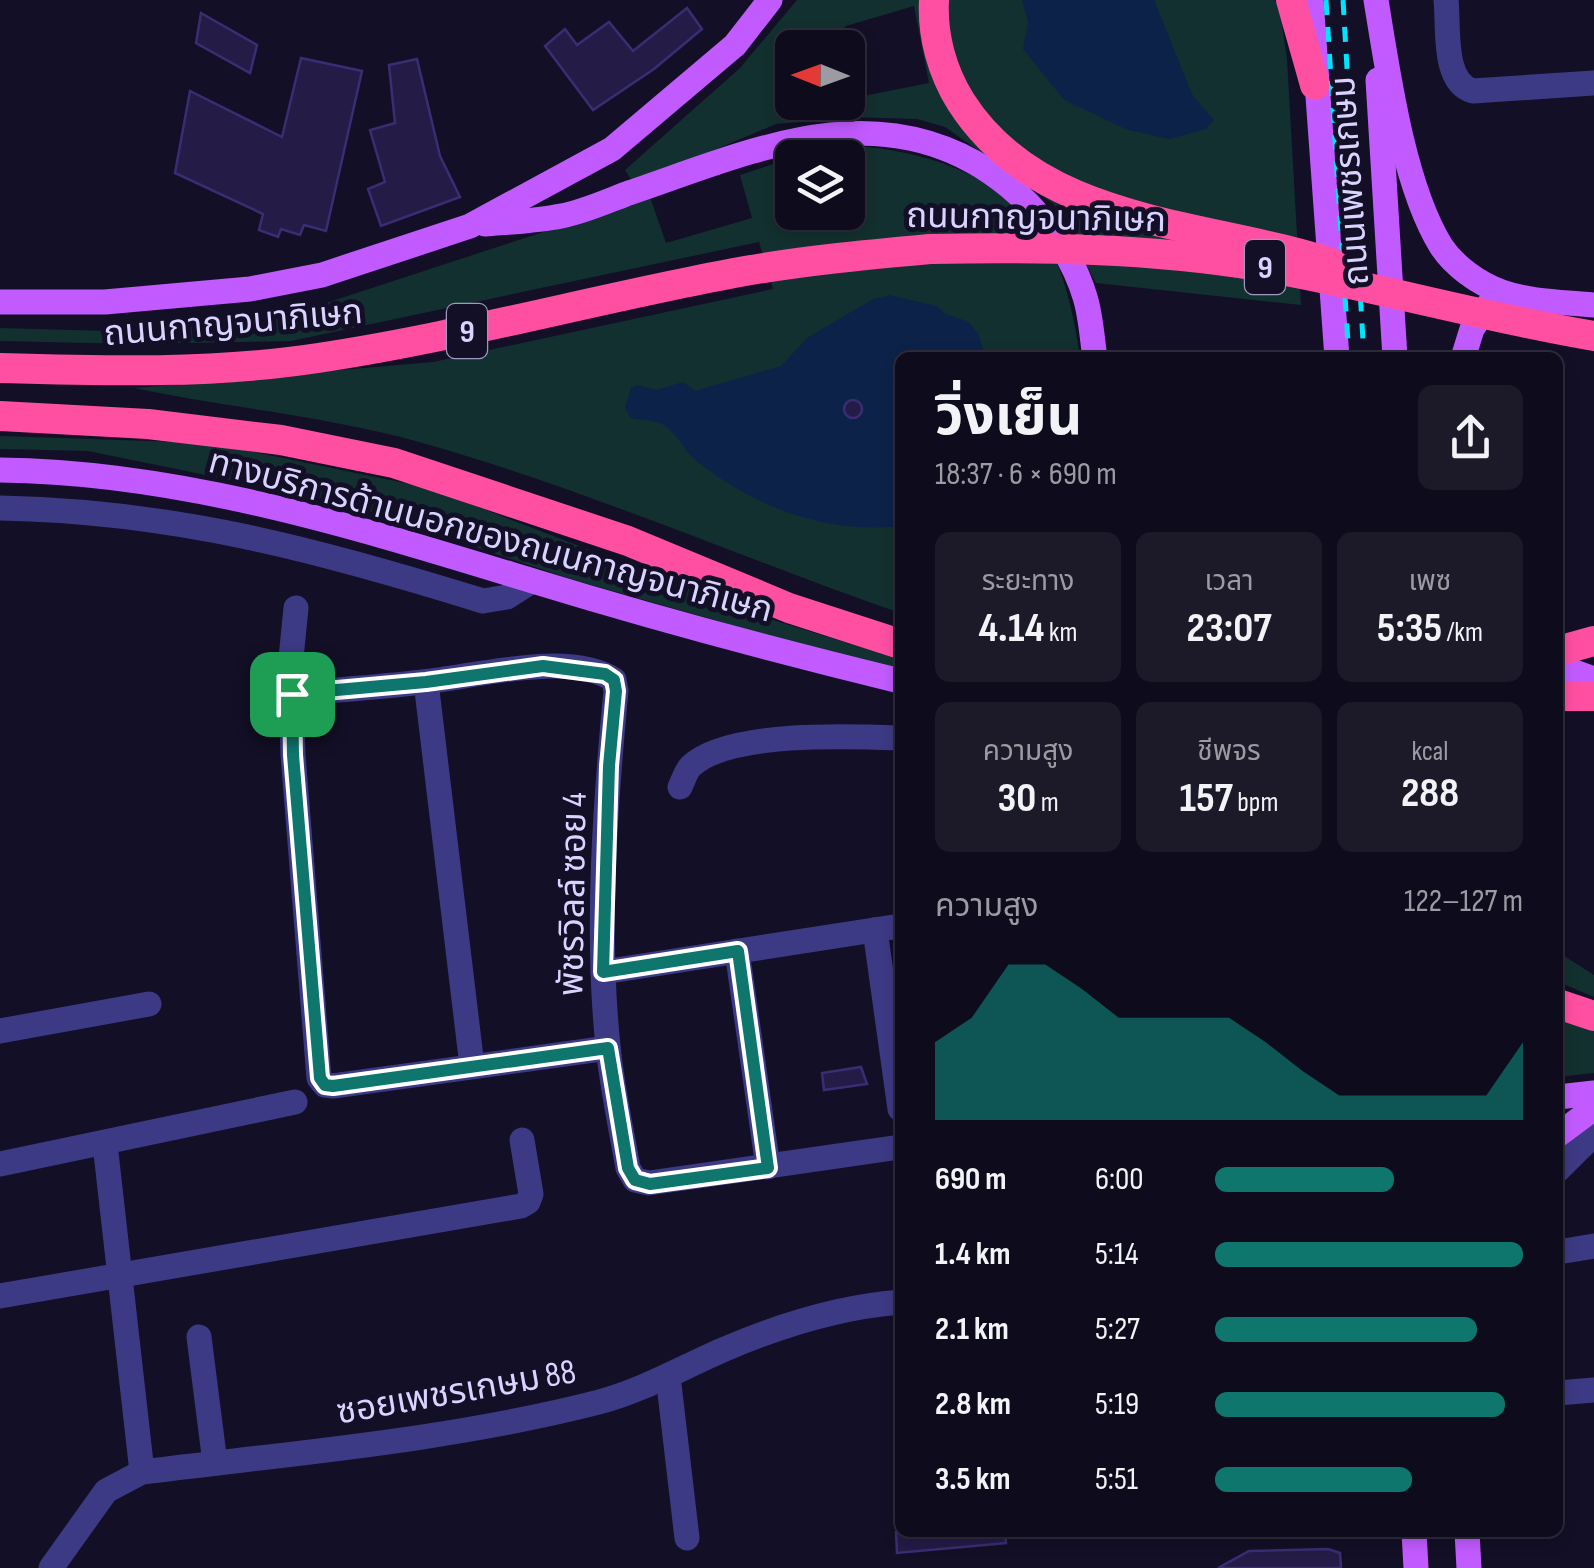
<!DOCTYPE html>
<html lang="th">
<head>
<meta charset="utf-8">
<style>
	:root { --surface:#0e0b1c; --page:#1c1929; --text:#f1f3f6; --muted:#9b9ba3; --line:#2e2b3b; --accent:#0f766e }
	body { margin:0; font-family:"Sofia Sans Condensed","Noto Sans Thai",sans-serif; background:var(--page); color:var(--text); height:100vh; display:flex; flex-direction:column; font-size:38px; white-space:nowrap }
	* { box-sizing:border-box; margin:0 }
	p { font-size:32px; color:var(--muted) }
	.icon { flex:none; width:55px; height:55px; fill:none; stroke:currentColor; stroke-width:2; stroke-linecap:round; stroke-linejoin:round }
	.map { position:relative; flex:1; overflow:hidden }
	.drawer { position:absolute; left:895px; top:352px; width:668px; height:1185px; display:flex; flex-direction:column; background:var(--surface); border-radius:15px; box-shadow:0 5px 15px #0003,0 0 0 2px var(--line) }
	.drawer>* { flex:none }
	.needle { width:65px; rotate:271deg }
	.buttons { position:absolute; left:775px; top:30px; display:grid; gap:20px }
	.buttons a { display:grid; place-items:center; width:90px; height:90px; border-radius:15px; background:var(--surface); box-shadow:0 5px 15px #0003,0 0 0 2px var(--line); font-size:50px }
	.pin { position:absolute; display:grid; place-items:center; width:85px; height:85px; color:#fff; margin:-42px; border-radius:20px; box-shadow:0 5px 15px #0006 }
	.round { display:grid; place-items:center; flex:none; width:105px; height:105px; border-radius:15px; background:var(--page) }
	.headline { display:flex; align-items:center; justify-content:space-between; height:170px; padding:0 40px }
	h1 { font-size:55px; font-weight:700; line-height:75px }
	.figures { display:grid; grid-template-columns:repeat(3,1fr); gap:15px; height:170px; padding:10px 40px }
	.figures div { display:grid; align-content:center; border-radius:15px; background:var(--page); text-align:center }
	.figures b { font-size:42px; font-weight:700 }
	.figures small { font-size:28px; font-weight:400 }
	.figures p { font-size:28px }
	.chart { height:280px; padding:20px 40px }
	.chart p { display:flex; justify-content:space-between }
	.chart svg { width:100%; height:180px; margin-top:10px; fill:var(--accent); opacity:.7 }
	ul { padding:0 40px; list-style:none; font-size:32px }
	li { display:grid; grid-template-columns:160px 120px 1fr; align-items:center; height:75px }
	li i { height:25px; border-radius:12px; background:var(--accent) }
	.map>svg:first-child { display:block }
</style>
</head>
<body>
<div class="map">
<svg width="1594" height="1568" viewBox="0 0 1594 1568">
	<rect width="100%" height="100%" fill="#130f26"/>
	<g fill="#12302f">
		<polygon points="797,0 1275,0 1280,10 1287,59 1301,305 1096,283 1054,204 945,127 917,119 814,116 815,105 848,102 848,99 929,83 914,6 846,26 824,47 792,48 792,102 803,103 801,122 776,124 634,184 625,170 740,68"/>
		<path d="M 856,146 C 922,151 992,172 1036,226 C 1063,259 1074,316 1080,357 L 900,358 L 900,613 C 740,557 582,488 419,442 C 326,416 229,408 134,388 L 433,362 L 773,289 L 759,242 L 291,341 L 136,344 L 0,341 L 0,328 L 144,332 L 251,320 L 323,304 L 650,197 L 666,243 L 752,218 L 740,175 L 792,158 L 792,212 L 848,212 L 848,158 L 796,157 Z"/>
		<polygon points="0,436 179,442 239,449 429,488 763,617 900,659 900,673 571,579 343,503 88,451 0,449"/>
		<polygon points="1558,952 1594,975 1594,997 1558,982"/>
		<polygon points="1558,1011 1594,1023 1594,1073 1558,1077"/>
	</g>
	<g fill="#0c2248">
		<polygon points="1022,0 1154,0 1193,96 1214,120 1206,129 1169,139 1128,130 1064,100 1023,49 1028,22"/>
		<path d="M 890,295 L 936,306 L 946,314 L 969,322 L 978,334 L 986,357 L 900,358 L 900,526 C 825,534 758,508 699,463 C 685,453 677,432 662,424 C 653,420 640,420 631,418 L 625,408 L 631,388 L 637,385 L 657,390 L 683,382 L 695,391 L 781,366 L 807,338 L 873,299 Z"/>
	</g>
	<g fill="#241b47" stroke="#3b2d73" stroke-width="2.5">
		<polygon points="687,8 702,29 654,69 593,110 545,46 565,29 577,45 609,22 633,51"/>
		<polygon points="201,13 257,45 250,73 196,43"/>
		<polygon points="301,58 362,71 326,231 304,225 300,235 281,229 278,237 259,230 263,214 175,173 190,91 282,137"/>
		<polygon points="417,59 440,156 460,197 381,226 368,189 385,182 370,130 395,123 389,65"/>
		<circle cx="853" cy="409" r="9"/>
		<polygon points="861,1067 867,1084 824,1090 822,1073"/>
		<polygon points="896,1532 1005,1532 1006,1543 897,1553"/>
		<polygon points="1328,1549 1340,1553 1341,1568 1218,1568 1249,1551"/>
	</g>
	<g fill="none" stroke-linecap="round" stroke-linejoin="round">
		<g stroke="#3d3a85" stroke-width="25">
			<path d="M 1446,0 C 1449,28 1442,82 1473,91 L 1594,83"/>
			<path d="M 0,508 C 173,511 319,550 483,601 L 507,597 L 532,581"/>
			<polyline points="296,608 290,668 293,755 319,1078 325,1085 333,1086 608,1048"/>
			<polyline points="426,682 472,1066"/>
			<path d="M 292,694 C 335,690 379,687 423,682 C 474,677 569,650 614,680 L 616,691 C 605,805 596,932 608,1046 C 612,1087 621,1128 628,1168 L 635,1180 L 649,1183 L 900,1147"/>
			<path d="M 680,787 C 683,781 686,771 691,766 C 728,731 850,736 900,738"/>
			<polyline points="875,930 900,1109"/>
			<polyline points="737,951 768,1167"/>
			<polyline points="603,972 900,926"/>
			<polyline points="0,1031 149,1004"/>
			<polyline points="105,1144 142,1472"/>
			<polyline points="0,1164 295,1102"/>
			<polyline points="1558,1170 1594,1134"/>
			<polyline points="1558,1252 1594,1246"/>
			<polyline points="0,1296 521,1206 528,1202 531,1194 522,1140"/>
			<polyline points="199,1337 215,1463"/>
			<polyline points="668,1376 687,1538"/>
			<polyline points="1558,1393 1594,1390"/>
			<path d="M 51,1568 L 106,1491 L 142,1472 C 294,1453 451,1440 599,1402 C 644,1390 683,1367 725,1349 C 781,1325 839,1307 900,1302"/>
		</g>
		<g stroke="#c25bff" stroke-width="25">
			<polyline points="1311,0 1337,358"/>
			<path d="M 1376,0 C 1388,73 1403,184 1441,246 C 1454,266 1479,284 1502,292 C 1530,302 1564,302 1594,305"/>
			<polyline points="1378,80 1395,358"/>
			<path d="M 485,224 C 510,222 537,221 561,216 C 583,212 605,202 626,194 C 748,153 871,93 990,172 C 1033,201 1070,247 1085,297 C 1091,316 1092,338 1095,358"/>
			<polyline points="0,302 105,302 250,289 322,275 470,226 612,149 735,45 770,0"/>
			<polyline points="1463,358 1472,329 1492,300"/>
			<path d="M 0,470 C 183,472 359,528 533,581 C 654,618 777,651 900,681"/>
			<polyline points="1558,666 1594,679"/>
			<polyline points="1558,1097 1594,1093"/>
			<polyline points="1558,1135 1594,1108"/>
			<polyline points="1414,1532 1416,1568"/>
			<polyline points="1467,1532 1469,1568"/>
		</g>
		<g stroke="#ff4fa3" stroke-width="30">
			<polyline points="1291,0 1315,85"/>
			<path d="M 0,368 C 106,371 213,374 318,358 C 458,337 595,299 734,273 C 799,261 864,255 930,249"/>
			<polyline points="0,416 148,424 281,440 394,463 628,541 789,608 900,644"/>
			<polyline points="1558,651 1594,641"/>
			<polyline points="1558,696 1594,696"/>
			<polyline points="1558,1004 1594,1016"/>
		</g>
		<g stroke="#00e5ff" stroke-width="5" stroke-dasharray="15 12" stroke-linecap="butt">
			<polyline points="1326,0 1349,358"/>
			<polyline points="1343,0 1364,358"/>
		</g>
		<g stroke="#ff4fa3" stroke-width="30">
			<path d="M 934,0 C 932,35 942,72 961,102 C 1042,229 1212,221 1340,266"/>
			<path d="M 930,249 C 1040,247 1149,248 1258,266 C 1371,285 1481,317 1594,336"/>
		</g>
	</g>
	<g fill="none" stroke-linecap="round" stroke-linejoin="round">
		<g stroke="#fff" stroke-width="20">
			<polygon id="route" points="543,666 605,674 614,680 616,691 609,766 603,972 738,951 768,1168 650,1184 635,1180 628,1168 608,1048 333,1086 325,1085 320,1078 293,755 292,694 426,682"/>
		</g>
		<use href="#route" stroke="#0f766e" stroke-width="12"/>
	</g>
	<g text-anchor="middle" stroke-width="10" stroke-linejoin="round" paint-order="stroke">
		<g fill="#130f26" stroke="#9e99be" stroke-width="2.5">
			<rect x="1245" y="240" width="40" height="54" rx="8"/>
			<rect x="447" y="304" width="40" height="54" rx="8"/>
		</g>
		<g font-size="32" font-weight="bold" fill="#d9d4ff">
			<text x="1265" y="278">9</text>
			<text x="467" y="342">9</text>
		</g>
		<g font-size="35" fill="#d9d4ff" stroke="#130f26">
			<text transform="translate(1349 181) rotate(-94)" y="12">ถนนเพชรเกษม</text>
			<text transform="translate(1036 217) rotate(1)" y="12">ถนนกาญจนาภิเษก</text>
			<text transform="translate(233 322) rotate(-5)" y="12">ถนนกาญจนาภิเษก</text>
			<text transform="translate(491 535) rotate(15)" y="12">ทางบริการด้านนอกของถนนกาญจนาภิเษก</text>
			<text transform="translate(572 894) rotate(-89)" y="12">พัชรวิลล์ ซอย 4</text>
			<text transform="translate(456 1391) rotate(-10)" y="12">ซอยเพชรเกษม 88</text>
		</g>
	</g>
</svg>
<div class="buttons">
<a><svg class="needle" viewBox="-14 -14 28 28"><path d="M0-13l5 13h-10z" fill="#e53935"/><path d="M0 13l5-13h-10z" fill="#9b9ba3"/></svg></a>
<a><svg class="icon" aria-label="layers" viewBox="0 0 24 24"><path d="M12 4l9 5-9 5-9-5zM3 14l9 5 9-5"/></svg></a>
</div>
<div class="pin" style="left:292px;top:694px;background:#1e9e55"><svg class="icon" aria-label="arrive" viewBox="0 0 24 24"><path d="M6 21V4h12l-3 4 3 4H6"/></svg></div>
<section class="drawer">
<div class="headline"><div><h1>วิ่งเย็น</h1><p>18:37 · 6 × 690 m</p></div><a class="round"><svg class="icon" aria-label="share" viewBox="0 0 24 24"><path d="M12 15V3M7 8l5-5 5 5M5 13v7h14v-7"/></svg></a></div>
<div class="figures">
<div><p>ระยะทาง</p><b>4.14<small> km</small></b></div>
<div><p>เวลา</p><b>23:07</b></div>
<div><p>เพซ</p><b>5:35<small> /km</small></b></div>
</div>
<div class="figures">
<div><p>ความสูง</p><b>30<small> m</small></b></div>
<div><p>ชีพจร</p><b>157<small> bpm</small></b></div>
<div><p>kcal</p><b>288</b></div>
</div>
<div class="chart"><p><span>ความสูง</span>122–127 m</p>
<svg viewBox="0 0 160 44" preserveAspectRatio="none"><path d="M0 44V25L10 19L20 6L30 6L40 12L50 19L60 19L70 19L80 19L90 25L100 32L110 38L120 38L130 38L140 38L150 38L160 25V44z"/></svg>
</div>
<ul>
<li><b>690 m</b>6:00<i style="width:58%"></i></li>
<li><b>1.4 km</b>5:14<i style="width:100%"></i></li>
<li><b>2.1 km</b>5:27<i style="width:85%"></i></li>
<li><b>2.8 km</b>5:19<i style="width:94%"></i></li>
<li><b>3.5 km</b>5:51<i style="width:64%"></i></li>
</ul>
</section>
</div>
</body>
</html>
